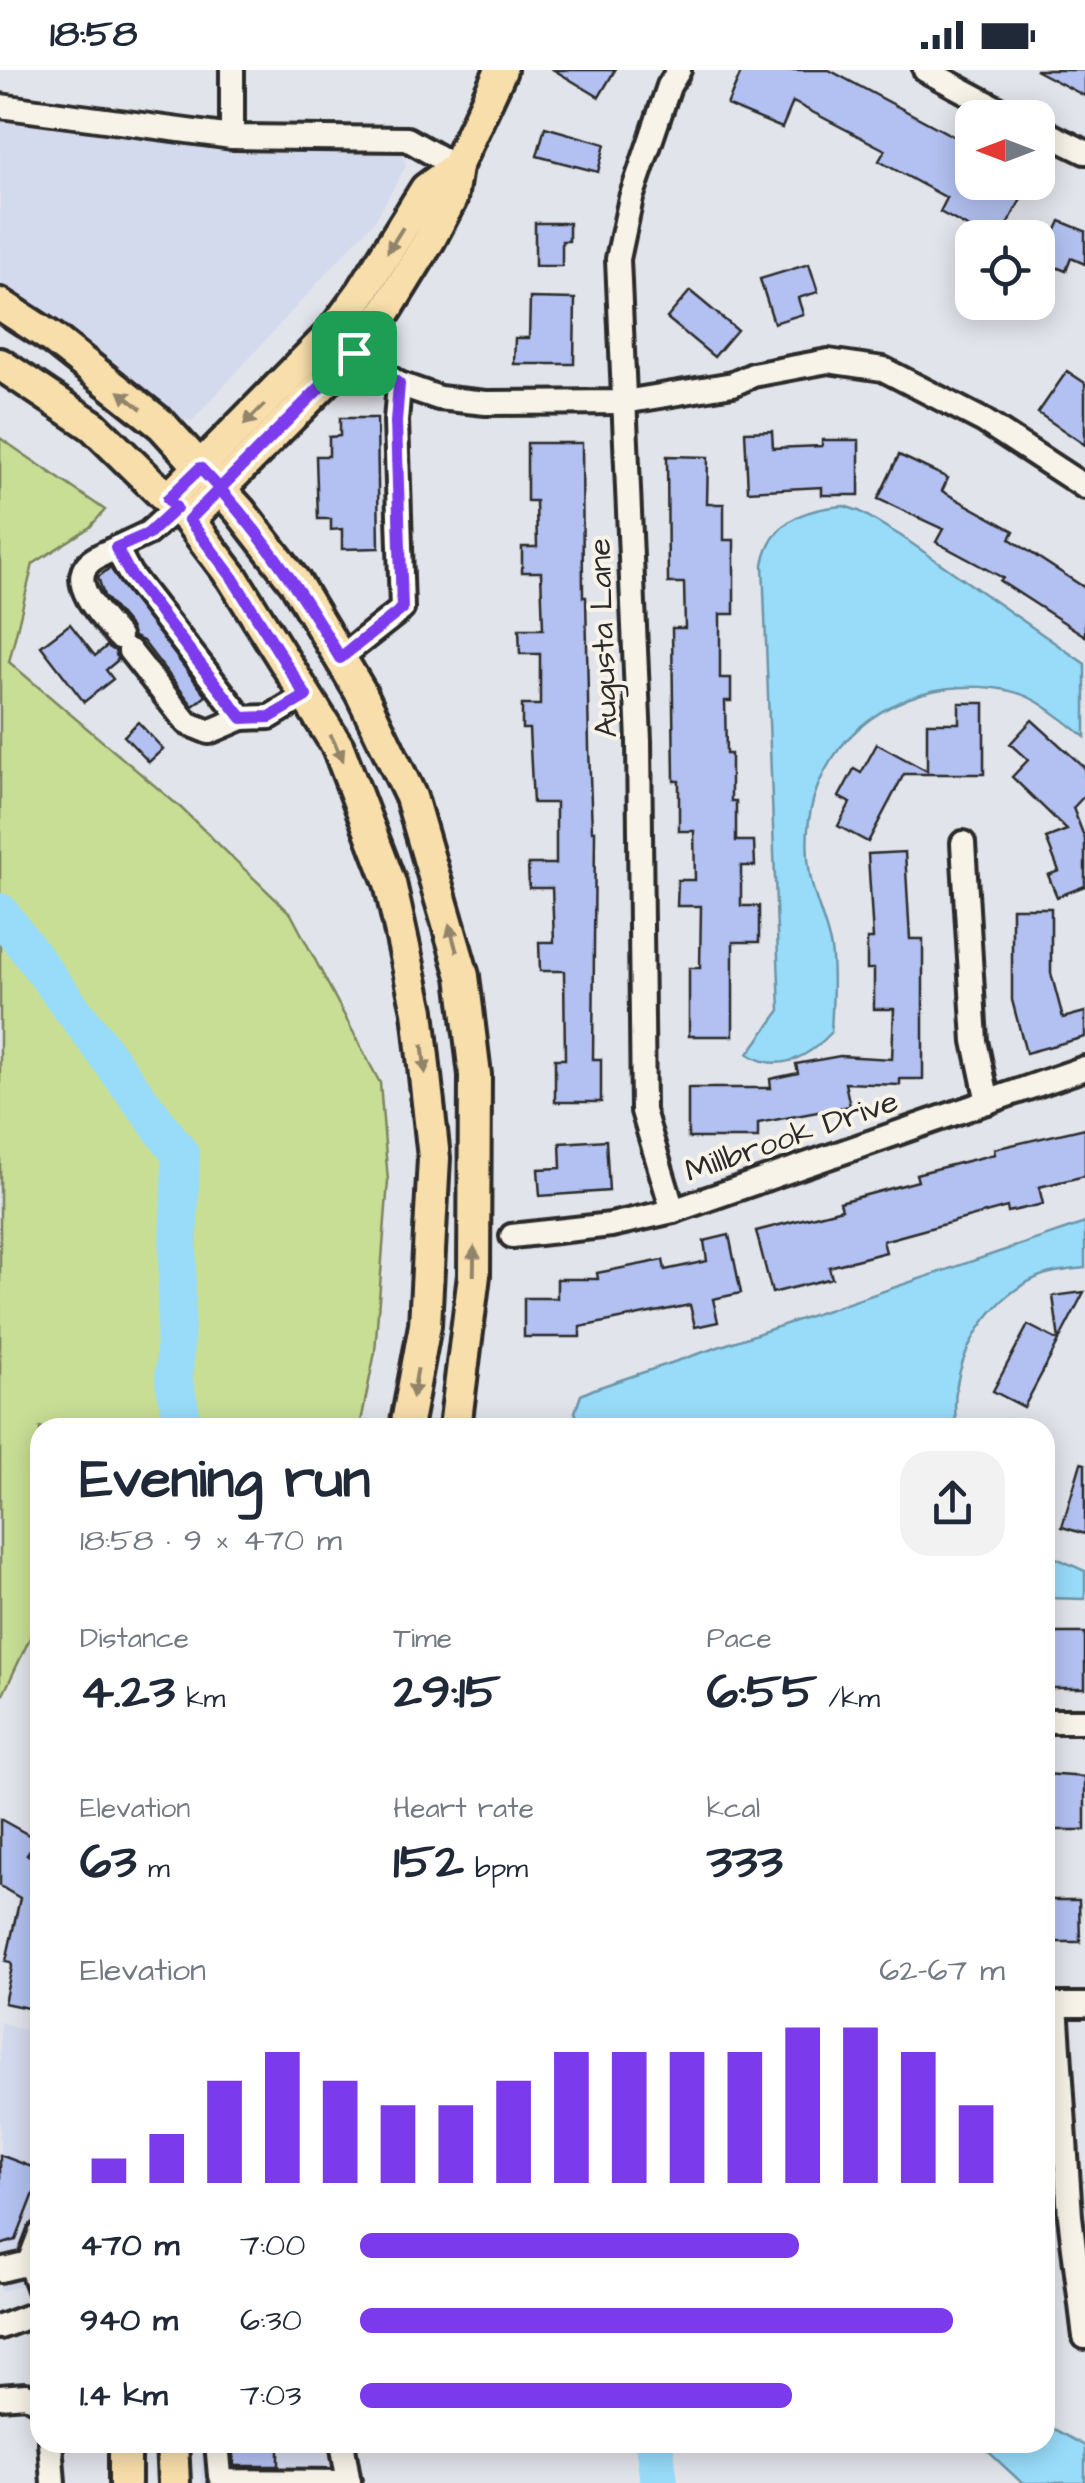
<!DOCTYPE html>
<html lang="en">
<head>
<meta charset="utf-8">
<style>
	:root { --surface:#fff; --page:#f2f2f3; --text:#1f2937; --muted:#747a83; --accent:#7c3aed }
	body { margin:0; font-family:"Architects Daughter",sans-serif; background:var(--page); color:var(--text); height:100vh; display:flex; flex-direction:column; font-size:38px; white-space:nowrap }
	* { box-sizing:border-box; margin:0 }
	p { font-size:32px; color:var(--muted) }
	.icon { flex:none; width:55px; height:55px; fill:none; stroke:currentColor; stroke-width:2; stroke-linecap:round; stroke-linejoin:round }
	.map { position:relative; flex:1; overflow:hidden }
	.details { position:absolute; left:30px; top:1348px; width:1025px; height:1035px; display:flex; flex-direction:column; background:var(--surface); border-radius:30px; box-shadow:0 5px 25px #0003 }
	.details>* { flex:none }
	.needle { width:65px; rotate:270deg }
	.fabs { position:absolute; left:955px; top:30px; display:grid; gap:20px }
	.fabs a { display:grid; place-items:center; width:100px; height:100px; border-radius:20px; background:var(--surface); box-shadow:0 5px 25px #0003; font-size:50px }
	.pin { position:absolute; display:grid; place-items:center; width:85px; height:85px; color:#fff; margin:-42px; border-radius:20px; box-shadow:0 5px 15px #0006 }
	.round { display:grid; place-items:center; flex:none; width:105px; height:105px; border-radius:30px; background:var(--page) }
	.summary { display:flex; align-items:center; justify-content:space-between; height:170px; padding:0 50px }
	h1 { font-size:55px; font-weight:700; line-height:75px }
	.stats { display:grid; grid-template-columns:repeat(3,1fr); gap:15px; height:170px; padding:10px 50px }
	.stats div { display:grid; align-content:center }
	.stats b { font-size:50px; font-weight:700 }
	.stats small { font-size:28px; font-weight:400 }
	.stats p { font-size:28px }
	.chart { height:280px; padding:20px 50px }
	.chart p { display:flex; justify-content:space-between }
	.chart svg { width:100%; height:180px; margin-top:10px; stroke:var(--accent); stroke-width:6 }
	ul { padding:0 50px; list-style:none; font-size:32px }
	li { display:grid; grid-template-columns:160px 120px 1fr; align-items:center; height:75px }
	li i { height:25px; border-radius:12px; background:var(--accent) }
	.status { display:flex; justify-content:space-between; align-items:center; height:70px; padding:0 50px; background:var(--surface); direction:ltr }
	.status svg { height:28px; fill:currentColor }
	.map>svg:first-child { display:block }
</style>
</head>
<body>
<div class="status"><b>18:58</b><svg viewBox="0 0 49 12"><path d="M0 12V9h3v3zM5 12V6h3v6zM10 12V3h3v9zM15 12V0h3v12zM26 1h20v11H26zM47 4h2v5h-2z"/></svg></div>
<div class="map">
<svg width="1085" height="2413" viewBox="0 0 1085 2413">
	<rect width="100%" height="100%" fill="#e2e4eb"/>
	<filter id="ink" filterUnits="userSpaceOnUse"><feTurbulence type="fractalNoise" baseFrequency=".01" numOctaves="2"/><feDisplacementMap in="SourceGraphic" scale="20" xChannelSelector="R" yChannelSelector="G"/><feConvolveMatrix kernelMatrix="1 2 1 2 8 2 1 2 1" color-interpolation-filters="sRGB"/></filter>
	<g filter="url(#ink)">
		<g fill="#d4daed">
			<polygon points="0,44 399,71 406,96 376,149 192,351 177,348 86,270 0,216"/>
			<polygon points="0,1952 40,1965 40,2209 0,2222"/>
			<polygon points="201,2373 359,2373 361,2413 201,2413"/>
		</g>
		<polygon fill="#c8de94" stroke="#7a8460" stroke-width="2.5" points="0,368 105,440 90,457 33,494 9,592 181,738 291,844 380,1013 388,1111 375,1282 360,1357 40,1358 40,1547 0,1631"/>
		<g fill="#98dcfa" stroke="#6c95a7" stroke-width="2.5">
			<path d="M 844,436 L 859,441 L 901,466 L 1085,594 L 1085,667 C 1070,655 1053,641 1036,631 C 1005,613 957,614 924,623 C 841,648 796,719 810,805 C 814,830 827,854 831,879 C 835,906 832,936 831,963 C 808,987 779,1004 748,984 L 780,940 L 763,494 C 772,451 803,439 844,436 Z"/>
			<path d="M 1085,1153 L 1085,1198 C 1070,1200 1052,1201 1038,1207 C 983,1231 946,1299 957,1357 L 801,1357 L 762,1348 L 741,1347 L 708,1357 L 580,1357 L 575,1342 L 581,1325 L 594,1319 Z"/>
			<polygon points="1045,1483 1085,1501 1085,1529 1045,1528"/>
			<polygon points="1045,2354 1085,2376 1085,2413 1022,2413 979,2373 1045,2372"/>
		</g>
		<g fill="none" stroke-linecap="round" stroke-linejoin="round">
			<g stroke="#98dcfa" stroke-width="38">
				<polyline points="0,842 181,1085 174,1311 184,1358"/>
				<polyline points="654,2372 659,2413"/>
			</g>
		</g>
		<g fill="#b2c1f1" stroke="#2b2b2b" stroke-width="2.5">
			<polygon points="554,0 615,0 599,27"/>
			<polygon points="742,0 829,0 962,71 958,78 972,86 972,112 987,112 998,119 1001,112 1012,112 1026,120 1000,168 967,168 971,159 940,142 947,128 879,91 885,80 793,32 782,58 727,35"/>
			<polygon points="1035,0 1085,0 1085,26"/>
			<polygon points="545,57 605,74 598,102 537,86"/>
			<polygon points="1060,151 1085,161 1085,194 1071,188 1066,201 1051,195 1038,226 1038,176 1047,180"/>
			<polygon points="535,153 569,153 569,171 562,171 562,196 535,196"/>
			<polygon points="809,194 818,222 798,228 803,244 774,253 760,209"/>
			<polygon points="690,221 737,260 714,287 667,248"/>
			<polygon points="530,228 575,229 574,294 514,294 515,268 529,268"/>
			<polygon points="1067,301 1085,313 1085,375 1038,343"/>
			<polygon points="340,348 377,348 379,478 342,479 342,459 331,460 331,449 318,449 316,386 329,386 329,367 340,366"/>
			<polygon points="772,361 773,378 822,376 822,370 859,370 859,425 822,425 822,417 748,421 745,362"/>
			<polygon points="527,373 582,373 583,527 586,527 589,677 592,761 595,761 593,989 601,989 601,1032 555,1032 555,989 565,989 564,901 540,901 539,872 554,872 552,818 529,818 528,794 556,794 556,733 533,733 529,659 522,659 522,635 540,635 540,584 520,584 519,559 543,559 541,502 522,502 522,477 537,477 536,431 527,431"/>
			<polygon points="899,385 948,408 942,421 1014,461 1010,469 1085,518 1085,566 1000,511 1003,508 936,472 943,459 878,429"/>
			<polygon points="667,386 708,387 707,434 724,434 724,470 734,470 734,544 720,544 720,608 731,608 731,631 725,631 726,684 731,684 731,731 736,731 736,771 754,771 755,796 741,796 741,836 759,836 759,872 733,872 733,966 689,966 689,898 700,898 701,836 677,836 678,810 695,810 694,761 679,761 679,711 674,711 672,558 685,558 684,513 668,513"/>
			<polygon points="110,498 206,626 193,636 143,571 134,567 130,557 104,526 98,507"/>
			<polygon points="70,554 95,586 107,576 115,581 118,590 106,600 113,609 84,632 41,576"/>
			<polygon points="959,633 984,633 984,704 904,704 868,772 838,756 850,733 839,727 854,699 861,703 877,674 927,701 927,653 959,653"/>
			<polygon points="1032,650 1085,698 1085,725 1073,738 1085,769 1085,816 1057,827 1048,805 1059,801 1046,768 1067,760 1012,707 1028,690 1010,674"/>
			<polygon points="138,652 163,679 149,692 124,666"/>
			<polygon points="905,782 910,869 923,869 923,1009 900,1009 900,1015 845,1013 850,1036 758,1053 758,1068 688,1068 688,1018 771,1018 770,1009 798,1003 796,994 840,986 892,989 894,939 874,939 874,899 867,899 867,869 873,869 868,784"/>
			<polygon points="1012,838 1051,838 1051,903 1063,948 1085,942 1085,967 1026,983 1012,930"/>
			<polygon points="1085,1058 1085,1106 1039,1117 1043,1134 1008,1142 1007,1137 883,1171 886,1182 829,1197 832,1208 772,1223 756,1161 842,1139 840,1132 918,1111 916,1104 995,1084 994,1079"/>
			<polygon points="606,1070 609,1121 540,1126 538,1099 561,1098 560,1073"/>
			<polygon points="729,1165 741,1223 713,1229 718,1252 695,1257 690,1235 580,1257 580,1267 524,1267 524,1228 557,1228 557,1209 598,1209 597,1203 663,1190 665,1200 707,1191 704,1171"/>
			<polygon points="1084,1222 1059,1270 1053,1226"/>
			<polygon points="1028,1255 1059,1271 1024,1337 993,1321"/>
			<polygon points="1081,1393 1085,1394 1085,1464 1062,1457"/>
			<rect x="1045" y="1563" width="40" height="55"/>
			<polygon points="1045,1704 1085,1707 1085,1760 1045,1760"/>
			<polygon points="0,1749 36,1769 27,1785 40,1788 37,1940 4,1933 12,1897 11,1892 6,1891 20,1828 0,1816"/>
			<polygon points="1045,1830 1079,1830 1080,1872 1045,1872"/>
			<polygon points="0,2085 40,2100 40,2108 16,2170 0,2175"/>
			<rect x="234" y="2372" width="45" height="24"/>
		</g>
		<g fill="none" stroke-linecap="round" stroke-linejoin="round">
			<g stroke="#2b2b2b" stroke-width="30">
				<g id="minor">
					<polyline points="232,0 232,67"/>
					<polyline points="925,0 1015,48"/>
					<polyline points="0,36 232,67 407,69 456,97"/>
					<polyline points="1038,59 1085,82"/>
					<polyline points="354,283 399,314 439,328 486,333 624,332 733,314 753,305 828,291 883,299 984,351 1085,417"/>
					<polyline points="176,438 148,463 116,478 130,504 242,648 270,647 306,625"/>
					<path d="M 116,478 C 108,482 92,488 87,495 C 69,517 107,552 119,567"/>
					<polyline points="130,581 187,653 209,662 242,648"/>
					<polyline points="340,588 402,539 396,351 399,314"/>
					<polyline points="963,773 975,971 988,1032"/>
					<polyline points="673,1141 643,1041 639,671 618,189 631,128 669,16 679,0"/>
					<polyline points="512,1166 611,1155 673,1141 1085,998"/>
					<polyline points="1045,1651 1085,1651"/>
					<polyline points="1045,1935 1085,1935"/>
					<polyline points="1056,1935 1070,2146 1085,2267"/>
					<polyline points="40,2164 29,2193 40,2222"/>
					<polyline points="0,2200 29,2193"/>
					<polyline points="0,2257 40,2242"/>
					<polyline points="0,2327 26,2325 40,2333"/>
					<polyline points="50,2372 53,2413"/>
					<polyline points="217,2372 220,2406 224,2411 349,2412"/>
					<polyline points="342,2372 349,2413"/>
				</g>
			</g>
			<g stroke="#2b2b2b" stroke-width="38">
				<g id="major">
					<polyline points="0,234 52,268 162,355 240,441 295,512 361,623 411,727 463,906 475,1005 474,1205 455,1358"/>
					<polyline points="0,294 93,356 189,450 232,507 338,677 390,813 418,941 434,1088 425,1255 406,1358"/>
					<polyline points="168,429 331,264 362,222 426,119 456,97"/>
					<polyline points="189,450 354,283 387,239 430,169 451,129 456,97 501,0"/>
					<polyline points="125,2372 125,2413"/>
					<polyline points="172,2372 174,2413"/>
				</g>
			</g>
			<use href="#minor" stroke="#f7f3e8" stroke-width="22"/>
			<use href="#major" stroke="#f8deab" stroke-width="30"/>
		</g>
		<defs><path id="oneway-solid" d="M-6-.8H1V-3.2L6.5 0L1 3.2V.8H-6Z" transform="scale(2.5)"/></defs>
		<g fill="#92846b">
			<use href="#oneway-solid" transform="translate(395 170) rotate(122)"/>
			<use href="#oneway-solid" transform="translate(130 330) rotate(-142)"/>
			<use href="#oneway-solid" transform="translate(254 345) rotate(135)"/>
			<use href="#oneway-solid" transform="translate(337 678) rotate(64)"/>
			<use href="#oneway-solid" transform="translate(453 868) rotate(-105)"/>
			<use href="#oneway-solid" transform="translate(424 989) rotate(84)"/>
			<use href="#oneway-solid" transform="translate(474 1191) rotate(-89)"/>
			<use href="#oneway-solid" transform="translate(415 1313) rotate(100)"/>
		</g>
	</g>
	<g fill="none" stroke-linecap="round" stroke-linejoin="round" filter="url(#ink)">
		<g stroke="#fff" stroke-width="20">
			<path id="route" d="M 354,283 C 299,339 244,395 189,450 L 232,507 L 306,626 L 270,647 L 242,648 L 130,504 L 116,478 L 148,464 L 176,438 L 168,429 L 200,398 C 256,455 300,519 340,588 L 402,539 L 396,352 L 399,314 L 354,283"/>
		</g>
		<use href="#route" stroke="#7c3aed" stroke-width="12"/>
	</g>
	<g text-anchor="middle" stroke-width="8" stroke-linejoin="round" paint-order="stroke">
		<g font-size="32" fill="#2b2b2b" stroke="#f7f3e8">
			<text transform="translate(602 568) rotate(-92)" y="11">Augusta Lane</text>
			<text transform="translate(791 1065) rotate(-19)" y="11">Millbrook Drive</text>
		</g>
	</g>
</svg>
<div class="fabs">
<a><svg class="needle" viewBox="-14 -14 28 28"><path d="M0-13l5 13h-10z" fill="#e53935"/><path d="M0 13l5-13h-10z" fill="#747a83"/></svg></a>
<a><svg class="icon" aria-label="locate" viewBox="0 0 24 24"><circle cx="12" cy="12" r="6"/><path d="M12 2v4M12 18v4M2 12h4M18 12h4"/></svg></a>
</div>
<div class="pin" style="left:354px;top:283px;background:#1e9e55"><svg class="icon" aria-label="arrive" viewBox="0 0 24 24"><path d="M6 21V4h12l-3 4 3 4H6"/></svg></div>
<section class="details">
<div class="summary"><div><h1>Evening run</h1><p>18:58 · 9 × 470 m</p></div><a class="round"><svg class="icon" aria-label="share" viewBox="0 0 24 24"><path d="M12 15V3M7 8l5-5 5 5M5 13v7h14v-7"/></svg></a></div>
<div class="stats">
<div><p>Distance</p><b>4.23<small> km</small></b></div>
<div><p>Time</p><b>29:15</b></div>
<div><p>Pace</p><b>6:55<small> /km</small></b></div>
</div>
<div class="stats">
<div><p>Elevation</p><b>63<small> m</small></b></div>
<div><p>Heart rate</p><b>152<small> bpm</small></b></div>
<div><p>kcal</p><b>333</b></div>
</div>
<div class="chart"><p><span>Elevation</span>62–67 m</p>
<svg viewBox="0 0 160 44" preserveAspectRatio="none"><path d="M5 44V38M15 44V32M25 44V19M35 44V12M45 44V19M55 44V25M65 44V25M75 44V19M85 44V12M95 44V12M105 44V12M115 44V12M125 44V6M135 44V6M145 44V12M155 44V25"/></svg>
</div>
<ul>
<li><b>470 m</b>7:00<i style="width:68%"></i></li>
<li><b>940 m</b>6:30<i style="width:92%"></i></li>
<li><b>1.4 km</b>7:03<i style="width:67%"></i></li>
</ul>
</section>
</div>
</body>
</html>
